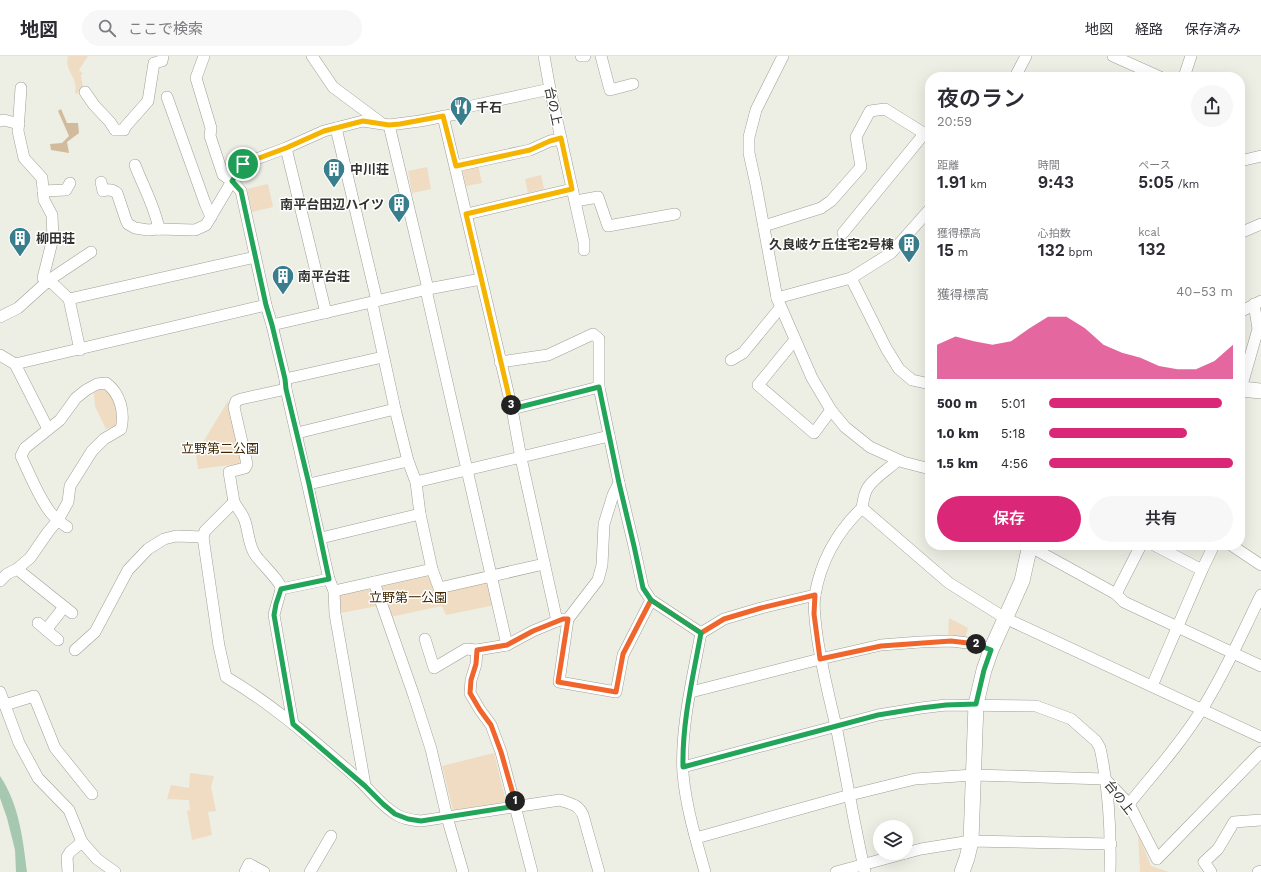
<!DOCTYPE html>
<html lang="ja">
<head>
<meta charset="utf-8">
<style>
	:root { --surface:#fff; --page:#f7f7f7; --text:#2b2b33; --muted:#7c7c81; --line:#e1e1e2; --accent:#db2777 }
	body { margin:0; font-family:"Work Sans","Noto Sans JP",sans-serif; background:var(--page); color:var(--text); height:100vh; display:flex; flex-direction:column; font-size:15px; white-space:nowrap }
	* { box-sizing:border-box; margin:0 }
	p { font-size:13px; color:var(--muted) }
	.icon { flex:none; width:22px; height:22px; fill:none; stroke:currentColor; stroke-width:2; stroke-linecap:round; stroke-linejoin:round }
	.map { position:relative; flex:1; overflow:hidden }
	.panel { position:absolute; left:925px; top:16px; width:320px; height:478px; display:flex; flex-direction:column; background:var(--surface); border-radius:16px; box-shadow:0 4px 16px #0002 }
	.panel>* { flex:none }
	.buttons { position:absolute; left:873px; top:764px; display:grid; gap:8px }
	.buttons a { display:grid; place-items:center; width:40px; height:40px; border-radius:50%; background:var(--surface); box-shadow:0 4px 16px #0002; font-size:20px }
	.pin { position:absolute; display:grid; place-items:center; width:34px; height:34px; color:#fff; margin:-17px; border:2px solid #fff; border-radius:50%; box-shadow:0 1px 4px #0007 }
	.km { position:absolute; width:20px; height:20px; margin:-10px; border-radius:50%; background:#222; color:#fff; font-size:11px; line-height:20px; text-align:center }
	.round { display:grid; place-items:center; flex:none; width:42px; height:42px; border-radius:21px; background:var(--page) }
	.headline { display:flex; align-items:center; justify-content:space-between; height:68px; padding:0 12px }
	h1 { font-size:22px; font-weight:600; line-height:30px }
	.figures { display:grid; grid-template-columns:repeat(3,1fr); gap:6px; height:68px; padding:4px 12px }
	.figures div { display:grid; align-content:center }
	.figures b { font-size:17px; font-weight:600 }
	.figures small { font-size:11px; font-weight:400 }
	.figures p { font-size:11px }
	.chart { height:112px; padding:8px 12px }
	.chart p { display:flex; justify-content:space-between }
	.chart svg { width:100%; height:72px; margin-top:4px; fill:var(--accent); opacity:.7 }
	.button { display:flex; gap:8px; margin-top:auto; padding:8px 12px }
	.button a { flex:1; height:46px; border-radius:24px; background:var(--accent); color:#fff; font-size:16px; font-weight:600; line-height:46px; text-align:center }
	.button a+a { background:var(--page); color:var(--text) }
	ul { padding:0 12px; list-style:none; font-size:13px }
	li { display:grid; grid-template-columns:64px 48px 1fr; align-items:center; height:30px }
	li i { height:10px; border-radius:5px; background:var(--accent) }
	header { display:flex; align-items:center; gap:24px; box-sizing:border-box; height:56px; padding:0 20px; background:var(--surface); border-bottom:1px solid var(--line) }
	header strong { font-size:19px }
	nav { display:flex; gap:22px; margin-inline-start:auto; font-size:14px }
	.search { width:280px; height:36px; background:var(--page); display:flex; align-items:center; gap:10px; box-sizing:border-box; padding:0 14px; border-radius:22px; color:var(--muted); font-size:15px }
	.map>svg:first-child { display:block }
</style>
</head>
<body>
<header>
<strong>地図</strong>
<div class="search"><svg class="icon" aria-label="search" viewBox="0 0 24 24"><circle cx="10" cy="10" r="6"/><path d="M15 15l6 6"/></svg>ここで検索</div>
<nav><a>地図</a><a>経路</a><a>保存済み</a></nav>
</header>
<div class="map">
<svg width="1261" height="816" viewBox="0 0 1261 816">
	<rect width="100%" height="100%" fill="#edeee4"/>
	<g fill="#efdcc3">
		<path d="M 68,0 L 88,0 L 79,14 L 83,18 L 81,19 L 83,32 L 77,38 L 75,37 C 79,21 64,16 68,0 Z"/>
		<polygon points="478,109 482,127 466,130 463,116 466,112"/>
		<polygon points="427,111 431,133 412,137 408,115"/>
		<polygon points="541,119 544,133 528,137 525,123"/>
		<polygon points="268,128 273,151 252,156 247,133"/>
		<path d="M 101,333 C 122,341 117,349 119,369 L 106,373 L 95,350 L 94,337 Z"/>
		<polygon points="228,345 241,404 238,408 198,413 196,398"/>
		<polygon points="429,520 434,538 489,526 495,549 446,559 442,550 390,561 380,531"/>
		<polygon points="372,533 377,550 341,557 339,539"/>
		<polygon points="949,562 968,572 965,583 948,581"/>
		<polygon points="494,697 506,746 453,754 442,710"/>
		<polygon points="190,717 214,720 211,731 216,755 208,756 212,779 192,784 187,755 190,754 189,744 167,743 171,729 189,732"/>
		<polygon points="1138,778 1151,810 1169,816 1140,816"/>
	</g>
	<polygon fill="#d2bb9c" points="61,53 67,67 78,67 79,77 67,86 69,97 51,94 50,88 62,87 69,80 58,55"/>
	<path fill="#a7c8b0" d="M 0,720 C 19,748 23,783 27,816 L 16,816 L 15,794 L 7,762 L 0,742 Z"/>
	<g fill="none" stroke-linecap="round" stroke-linejoin="round">
		<g stroke="#9ea096" stroke-width="12">
			<g id="street">
				<polyline points="312,0 333,31 380,66"/>
				<polyline points="544,0 550,33 584,186 584,194"/>
				<polyline points="581,0 585,0"/>
				<polyline points="601,0 610,34 633,28"/>
				<polyline points="783,0 756,54 749,81 749,97 756,129 777,242 812,322 831,354 845,371 870,391 903,406 930,413"/>
				<polyline points="1113,0 1160,21"/>
				<polyline points="1015,21 1026,0"/>
				<polyline points="1184,21 1191,0"/>
				<polyline points="21,32 18,75 24,102 42,122 44,144 52,159 53,182 43,222 46,227"/>
				<polyline points="85,36 94,49 110,66 115,74 124,74 125,71 148,45 154,7 162,5 163,0"/>
				<polyline points="167,41 205,147 211,161"/>
				<polyline points="443,60 512,353 521,402 557,565"/>
				<polyline points="0,65 4,64 19,68"/>
				<polyline points="389,69 428,233"/>
				<polyline points="336,72 377,245"/>
				<polyline points="286,92 326,257"/>
				<polyline points="1240,105 1261,100"/>
				<path d="M 135,109 C 143,130 155,151 159,173"/>
				<polyline points="456,110 530,94 550,85 561,83"/>
				<path d="M 101,126 L 103,135 C 108,133 113,134 117,137 L 126,164 L 128,168 L 135,172 L 148,174 L 159,173 L 195,174 L 206,169 L 232,125 L 223,119 L 210,80 L 211,72 L 196,22 L 204,0"/>
				<polyline points="43,135 66,134 70,127"/>
				<polyline points="576,145 598,141 608,170 675,158"/>
				<polyline points="467,158 572,133"/>
				<polyline points="764,170 821,152 831,145 861,111 856,81 870,55 885,53 930,81"/>
				<polyline points="843,177 924,78"/>
				<polyline points="1240,177 1261,168"/>
				<polyline points="851,222 886,292 899,313 912,324 930,328"/>
				<polyline points="49,224 69,243 80,294"/>
				<polyline points="426,234 507,589"/>
				<polyline points="777,242 851,222 891,197 930,153"/>
				<polyline points="69,243 255,201"/>
				<polyline points="372,247 395,353 408,405 416,426 420,458 432,513 439,532 544,508"/>
				<polyline points="1240,256 1261,245"/>
				<polyline points="0,261 18,252 49,224 91,196"/>
				<polyline points="272,269 428,233 481,223"/>
				<polyline points="794,285 758,329 814,377 831,354"/>
				<polyline points="0,299 15,308 48,373"/>
				<polyline points="731,304 743,297 780,252"/>
				<polyline points="500,306 548,299 593,278 599,283 599,331 619,427 634,490 643,532 651,544 701,577"/>
				<polyline points="15,308 266,249"/>
				<polyline points="285,323 383,301"/>
				<polyline points="1240,336 1258,273 1254,248"/>
				<polyline points="512,353 599,331"/>
				<polyline points="297,377 395,353"/>
				<polyline points="416,426 609,380"/>
				<polyline points="309,428 408,405"/>
				<polyline points="234,446 229,416 245,412 247,408 234,351 236,345 241,343 286,333"/>
				<path d="M 862,452 C 863,446 864,438 867,433 C 872,423 889,413 898,404"/>
				<path d="M 203,481 L 219,590 L 226,621 C 274,649 315,686 357,722 C 369,733 380,748 394,757 C 402,763 412,764 421,765 L 560,744 C 571,748 578,748 583,759 L 599,816"/>
				<polyline points="321,482 420,458"/>
				<polyline points="1154,489 1202,514"/>
				<polyline points="1231,489 1261,509"/>
				<polyline points="1029,490 1116,538 1124,546 1261,610"/>
				<polyline points="17,513 72,557"/>
				<path d="M 0,525 L 7,518 L 17,513 L 30,502 L 48,476 L 58,464 L 68,446 L 70,430 L 92,395 L 104,383 L 121,373 C 125,356 120,337 106,327 L 97,328 L 86,334 L 76,342 L 60,364 L 25,392 L 21,400 C 30,419 38,440 50,456 C 55,462 61,467 67,471"/>
				<polyline points="374,526 414,640 431,693 447,761 463,816"/>
				<polyline points="281,533 329,523"/>
				<polyline points="334,535 432,513"/>
				<polyline points="1116,538 1141,489"/>
				<polyline points="568,563 559,626 616,636 623,599 651,544"/>
				<polyline points="38,567 58,584"/>
				<polyline points="46,574 64,551"/>
				<path d="M 701,577 C 693,620 680,674 683,718 C 686,751 696,784 705,816"/>
				<polyline points="701,577 724,563 761,552 815,539"/>
				<polyline points="425,583 434,612 466,593 477,594 507,589 533,575 557,565 563,563 568,563 598,524 602,509 604,468 613,439 619,427"/>
				<path d="M 75,594 L 95,576 L 128,514 L 148,493 L 164,483 L 176,480 L 203,481 L 205,475 L 234,446 C 237,452 243,458 245,465 C 249,477 248,489 256,500 C 261,507 280,525 281,532 C 281,535 275,554 274,559 L 293,668"/>
				<polyline points="477,594 476,608 471,624 470,637 480,654 491,669 501,696 532,816"/>
				<polyline points="1152,630 1202,514 1214,489"/>
				<polyline points="0,636 19,687 38,722 69,754 82,786 97,803 115,816"/>
				<polyline points="691,636 820,603 881,589 920,586 951,585 976,588 991,594"/>
				<polyline points="5,649 34,640 55,692 92,738"/>
				<path d="M 683,711 L 878,659 L 921,652 L 946,649 L 1036,650 L 1071,663 L 1096,685 L 1100,692 C 1109,733 1111,775 1110,816"/>
				<polyline points="1105,723 1129,748 1157,803 1261,696"/>
				<polyline points="365,729 335,558 334,535 329,523 286,333 285,323 272,269 266,249 241,135 232,125 243,108 286,92 324,75 363,65 389,69 420,65 456,58 467,51 550,33"/>
				<path d="M 1129,748 C 1153,718 1182,686 1202,653 C 1225,617 1242,577 1261,539"/>
				<polyline points="696,782 850,739 915,723 973,719 1105,723"/>
				<polyline points="906,797 921,793 971,785 1111,788"/>
				<polyline points="68,816 67,801 70,796 82,786"/>
				<polyline points="245,816 249,808 264,816"/>
				<polyline points="310,816 331,780"/>
				<polyline points="836,816 906,797"/>
				<path d="M 865,816 C 854,768 846,719 836,670 C 828,637 820,605 816,572 C 815,561 813,549 815,539 C 821,504 837,476 862,452 L 949,527 L 1005,562 L 1261,681"/>
				<polyline points="1211,816 1204,806 1218,793 1234,766 1261,764"/>
				<polyline points="1258,816 1261,815"/>
			</g>
		</g>
		<g stroke="#9ea096" stroke-width="16">
			<g id="secondary">
				<polyline points="1241,333 1261,335"/>
				<polyline points="962,816 967,802 971,785 976,648 984,614 991,594 1022,525 1030,489"/>
			</g>
		</g>
		<use href="#street" stroke="#fff" stroke-width="11"/>
		<use href="#secondary" stroke="#fff" stroke-width="15"/>
	</g>
	<g fill="none" stroke-linecap="round" stroke-linejoin="round">
		<g stroke="#fff" stroke-width="8">
			<polyline id="split-1" points="243,108 232,125 241,135 266,249 272,269 285,323 286,333 309,428 329,523 281,533 276,548 274,559 293,668 365,730 383,748 395,758 408,763 421,765 516,750 515,745"/>
		</g>
		<g stroke="#fff" stroke-width="8">
			<polyline id="split-2" points="515,745 501,696 491,669 480,654 470,637 471,624 476,608 477,594 507,589 533,575 563,563 568,563 558,626 616,636 623,598 651,544 701,577 724,563 761,552 815,539 814,558 820,603 881,590 951,585 976,588"/>
		</g>
		<g stroke="#fff" stroke-width="8">
			<path id="split-3" d="M 511,349 L 512,353 L 599,331 L 619,427 L 634,490 L 643,532 L 651,544 L 701,577 C 693,621 682,666 683,711 L 878,659 L 921,652 L 946,649 L 976,648 L 984,614 L 991,594 L 976,588"/>
		</g>
		<g stroke="#fff" stroke-width="8">
			<polyline id="split-4" points="243,108 286,92 324,75 363,65 389,69 400,68 443,60 456,110 530,94 550,85 561,82 572,133 466,158 511,349"/>
		</g>
		<use href="#split-1" stroke="#22a559" stroke-width="5"/>
		<use href="#split-2" stroke="#f0652b" stroke-width="5"/>
		<use href="#split-3" stroke="#22a559" stroke-width="5"/>
		<use href="#split-4" stroke="#f5b400" stroke-width="5"/>
	</g>
	<defs>
		<g id="restaurant-pin" transform="scale(1.15)"><path d="M0 17L-7.5 6A9.5 9.5 0 1 1 7.5 6Z" fill="#397e8c" stroke="#fff"/><path d="M-5-6h1v4h1v-4h1v4h1v-4h1v5L-1.5 .5V6h-2V.5L-5-1ZM5-6V6H3V1.5H1.5Q1.5-4 5-6Z" fill="#fff"/></g>
		<g id="building-pin" transform="scale(1.15)"><path d="M0 17L-7.5 6A9.5 9.5 0 1 1 7.5 6Z" fill="#397e8c" stroke="#fff"/><path d="M-4-6H4V6H1V3H-1V6H-4ZM-2.5-4.3h1.7v1.8h-1.7ZM.8-4.3h1.7v1.8H.8ZM-2.5-1h1.7V.8h-1.7ZM.8-1h1.7V.8H.8Z" fill="#fff"/></g>
	</defs>
	<g fill-rule="evenodd">
		<use href="#restaurant-pin" x="461" y="51"/>
		<use href="#building-pin" x="334" y="113"/>
		<use href="#building-pin" x="399" y="148"/>
		<use href="#building-pin" x="20" y="182"/>
		<use href="#building-pin" x="909" y="188"/>
		<use href="#building-pin" x="283" y="220"/>
	</g>
	<g text-anchor="middle" stroke-width="3" stroke-linejoin="round" paint-order="stroke">
		<g font-size="13" fill="#32332f" stroke="#fff">
			<text transform="translate(554 50) rotate(78)" y="5">台の上</text>
			<text transform="translate(1120 741) rotate(52)" y="5">台の上</text>
		</g>
		<g font-size="13" font-weight="bold" fill="#32332f" stroke="#fff" text-anchor="start">
			<text x="476" y="56">千石</text>
			<text x="350" y="118">中川荘</text>
			<text x="384" y="153" text-anchor="end">南平台田辺ハイツ</text>
			<text x="36" y="187">柳田荘</text>
			<text x="894" y="193" text-anchor="end">久良岐ケ丘住宅2号棟</text>
			<text x="298" y="225">南平台荘</text>
		</g>
		<g font-size="13" fill="#402700" stroke="#fff">
			<text x="220" y="397">立野第二公園</text>
			<text x="408" y="546">立野第一公園</text>
		</g>
	</g>
</svg>
<div class="buttons">
<a><svg class="icon" aria-label="layers" viewBox="0 0 24 24"><path d="M12 4l9 5-9 5-9-5zM3 14l9 5 9-5"/></svg></a>
</div>
<div class="pin" style="left:243px;top:108px;background:#1e9e55"><svg class="icon" aria-label="arrive" viewBox="0 0 24 24"><path d="M6 21V4h12l-3 4 3 4H6"/></svg></div>
<b class="km" style="left:515px;top:745px">1</b>
<b class="km" style="left:976px;top:588px">2</b>
<b class="km" style="left:511px;top:349px">3</b>
<section class="panel">
<div class="headline"><div><h1>夜のラン</h1><p>20:59</p></div><a class="round"><svg class="icon" aria-label="share" viewBox="0 0 24 24"><path d="M12 15V3M7 8l5-5 5 5M5 13v7h14v-7"/></svg></a></div>
<div class="figures">
<div><p>距離</p><b>1.91<small> km</small></b></div>
<div><p>時間</p><b>9:43</b></div>
<div><p>ペース</p><b>5:05<small> /km</small></b></div>
</div>
<div class="figures">
<div><p>獲得標高</p><b>15<small> m</small></b></div>
<div><p>心拍数</p><b>132<small> bpm</small></b></div>
<div><p>kcal</p><b>132</b></div>
</div>
<div class="chart"><p><span>獲得標高</span>40–53 m</p>
<svg viewBox="0 0 160 44" preserveAspectRatio="none"><path d="M0 44V23L10 18L20 21L30 23L40 21L50 13L60 6L70 6L80 13L90 23L100 28L110 31L120 36L130 38L140 38L150 33L160 23V44z"/></svg>
</div>
<ul>
<li><b>500 m</b>5:01<i style="width:94%"></i></li>
<li><b>1.0 km</b>5:18<i style="width:75%"></i></li>
<li><b>1.5 km</b>4:56<i style="width:100%"></i></li>
</ul>
<div class="button"><a>保存</a><a>共有</a></div>
</section>
</div>
</body>
</html>
